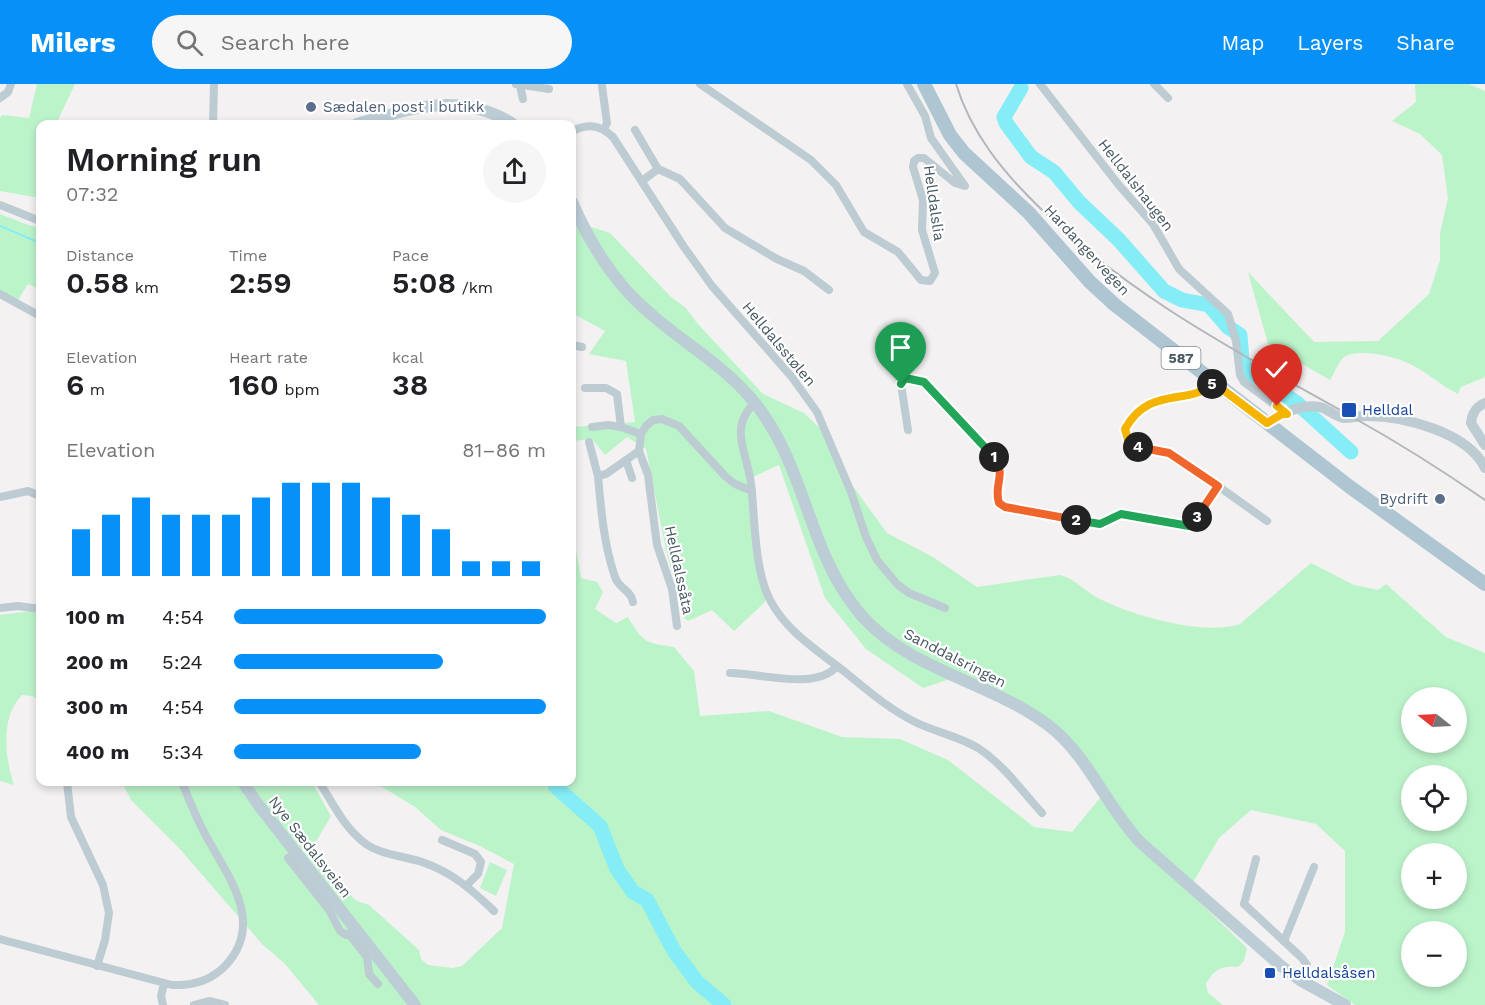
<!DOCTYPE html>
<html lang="en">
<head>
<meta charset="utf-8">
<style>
	:root { --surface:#fff; --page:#f6f6f6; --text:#202124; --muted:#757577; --accent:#0791f8 }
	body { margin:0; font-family:"Work Sans",sans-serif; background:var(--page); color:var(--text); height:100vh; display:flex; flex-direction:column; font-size:22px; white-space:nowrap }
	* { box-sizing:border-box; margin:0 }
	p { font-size:20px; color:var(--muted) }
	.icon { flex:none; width:33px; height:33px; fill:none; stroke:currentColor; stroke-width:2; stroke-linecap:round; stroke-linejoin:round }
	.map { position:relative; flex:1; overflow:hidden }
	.sheet { position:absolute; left:36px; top:36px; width:540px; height:666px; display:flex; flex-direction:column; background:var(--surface); border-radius:12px; box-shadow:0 3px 9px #0003 }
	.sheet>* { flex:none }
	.needle { width:39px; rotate:288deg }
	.tools { position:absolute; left:1401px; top:603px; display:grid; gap:12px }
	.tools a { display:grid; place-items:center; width:66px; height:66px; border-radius:50%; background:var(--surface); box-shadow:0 3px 9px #0003; font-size:30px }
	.pin { position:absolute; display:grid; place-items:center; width:51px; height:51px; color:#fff; margin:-62px -26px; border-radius:50% 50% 50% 0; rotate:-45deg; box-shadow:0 0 6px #0007 }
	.pin .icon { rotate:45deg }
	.km { position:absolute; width:30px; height:30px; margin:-15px; border-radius:50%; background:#222; color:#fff; font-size:16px; line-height:30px; text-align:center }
	.round { display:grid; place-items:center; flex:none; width:63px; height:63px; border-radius:32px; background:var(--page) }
	.overview { display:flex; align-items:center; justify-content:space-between; height:102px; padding:0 30px }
	h1 { font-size:33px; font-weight:600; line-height:45px }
	.figures { display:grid; grid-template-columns:repeat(3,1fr); gap:9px; height:102px; padding:6px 30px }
	.figures div { display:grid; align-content:center }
	.figures b { font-size:30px; font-weight:600 }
	.figures small { font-size:16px; font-weight:400 }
	.figures p { font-size:16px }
	.chart { height:168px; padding:12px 30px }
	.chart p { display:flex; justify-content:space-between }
	.chart svg { width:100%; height:108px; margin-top:6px; stroke:var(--accent); stroke-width:6 }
	ul { padding:0 30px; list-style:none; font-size:20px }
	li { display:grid; grid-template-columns:96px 72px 1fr; align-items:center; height:45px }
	li i { height:15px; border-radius:8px; background:var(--accent) }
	header { display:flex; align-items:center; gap:36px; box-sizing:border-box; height:84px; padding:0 30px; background:var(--accent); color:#fff }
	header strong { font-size:28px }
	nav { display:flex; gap:33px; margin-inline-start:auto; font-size:21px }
	.search { width:420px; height:54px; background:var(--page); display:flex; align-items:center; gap:15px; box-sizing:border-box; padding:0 21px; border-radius:33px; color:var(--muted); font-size:22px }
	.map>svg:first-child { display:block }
</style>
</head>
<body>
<header>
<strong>Milers</strong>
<div class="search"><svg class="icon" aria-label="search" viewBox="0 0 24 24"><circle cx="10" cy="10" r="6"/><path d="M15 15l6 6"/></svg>Search here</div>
<nav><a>Map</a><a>Layers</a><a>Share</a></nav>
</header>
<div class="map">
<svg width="1485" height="921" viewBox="0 0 1485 921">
	<rect width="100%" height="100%" fill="#f3f1f1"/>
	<g fill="#bcf4ca" fill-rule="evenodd">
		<polygon points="37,0 75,0 56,40 40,40 40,114 0,107 0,34 2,31 29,34"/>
		<path d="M 1415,0 L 1469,0 L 1485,7 L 1485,293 L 1461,303 L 1458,310 C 1440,301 1423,285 1406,278 C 1392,272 1353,263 1342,275 C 1337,281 1334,290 1330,296 L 1268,260 L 1248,188 L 1314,258 L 1378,257 L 1429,210 L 1440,176 L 1440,149 L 1448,114 L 1442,71 L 1420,50 L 1392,37 L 1416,18 Z"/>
		<polygon points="0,130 31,142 40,143 40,202 39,205 28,200 18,216 0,207"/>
		<path d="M 572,137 L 610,149 L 670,212 L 686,224 L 697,239 L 763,310 L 804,329 L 830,354 L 847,394 L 887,449 L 933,473 L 977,503 L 1060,491 C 1076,495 1085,508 1100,515 C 1133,532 1204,552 1240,540 L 1311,479 L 1354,501 L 1378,506 L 1386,500 L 1446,553 L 1485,569 L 1485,921 L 1355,921 L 1327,901 L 1345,848 L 1345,767 L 1316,740 L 1251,726 L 1219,754 L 1188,807 L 1247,864 L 1244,877 L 1238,883 C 1220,882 1215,885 1206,900 L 1208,909 L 1223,921 L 319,921 L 285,880 L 262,860 L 179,764 L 131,716 L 122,698 L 312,698 L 331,732 L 311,766 L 333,796 L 357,817 L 369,821 L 419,866 L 421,875 L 428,881 L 452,884 L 462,882 L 502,844 L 514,780 L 480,762 L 441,746 L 415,723 L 374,698 L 572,698 L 572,444 L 581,494 L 597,498 L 603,508 L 595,525 L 616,539 L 628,533 C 643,558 645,559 674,563 L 694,587 L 700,632 L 769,627 L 842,653 L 900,655 L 948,676 L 1034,743 L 1072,748 L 1100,714 L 1050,638 L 950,595 L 923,604 L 866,565 L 825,514 L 779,381 L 753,393 L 765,518 L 734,547 L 712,526 L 688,537 L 684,534 L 666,466 L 646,365 L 627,353 L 605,371 L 592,355 L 572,357 L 572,343 L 635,338 L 626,277 L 589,270 L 605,247 L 572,229 ZM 1412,614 L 1456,614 L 1456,658 L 1412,658 ZM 1412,692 L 1456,692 L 1456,736 L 1412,736 ZM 1412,770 L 1456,770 L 1456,814 L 1412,814 ZM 1412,848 L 1456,848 L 1456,892 L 1412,892 Z"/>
		<path d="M 32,527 L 40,529 L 40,616 L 32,612 L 22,611 C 0,633 5,673 14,701 L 0,697 L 0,531 Z"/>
		<polygon points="490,778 507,786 496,812 480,804"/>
	</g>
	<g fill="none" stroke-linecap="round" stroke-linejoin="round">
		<polyline stroke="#85edf5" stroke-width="2" points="0,142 40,159"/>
		<g stroke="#85edf5" stroke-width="15">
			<polyline points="1021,4 1004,33 1006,39 1031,73 1054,88 1079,118 1119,156 1164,207 1182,216 1209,221 1228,243 1240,251 1242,276 1248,287 1297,319 1351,368"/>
			<polyline points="554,698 556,703 600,742 617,785 633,808 647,816 674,867 697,898 724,921"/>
		</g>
		<g stroke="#bdcbd2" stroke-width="8">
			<polyline points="516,0 549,5"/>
			<polyline points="700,0 811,76 836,101 864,148 898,168 921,196 930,197 935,189 922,146 923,116 913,83 914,77 918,74 924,74 955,99 965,102 931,54 925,32 907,0"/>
			<polyline points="1040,0 1118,100 1153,140 1179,185 1228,230 1236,257 1240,291 1244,298 1287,330"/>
			<polyline points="1154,0 1168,14"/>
			<polyline points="520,2 523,15"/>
			<polyline points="602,2 607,39 604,45"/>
			<polyline points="0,14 8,8 11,0"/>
			<polyline points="213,40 214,0"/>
			<polyline points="635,46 658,85"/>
			<path d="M 572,47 C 588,40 599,40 613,53 L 684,163 L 712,202 L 791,292 L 817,328 L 851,408 L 866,453 L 877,476 L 897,500 L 909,509 L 945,524"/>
			<polyline points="642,97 658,85 680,95 725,144 777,175 804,187 829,206"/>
			<polyline points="0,121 40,137"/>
			<polyline points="0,210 40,232"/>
			<polyline points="572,261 582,263"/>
			<polyline points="585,304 606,304 617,310 621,343 641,350"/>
			<path d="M 755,319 C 728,343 747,369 751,399 C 755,434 754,485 770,516 C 786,547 818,567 845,588 C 867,606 889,625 915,638 C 935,648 958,652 978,664 C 1003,680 1022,707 1042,729"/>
			<polyline points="592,343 608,341 621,343"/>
			<path d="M 908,346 L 901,300 L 905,295 C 917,294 923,298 932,306 L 996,376 C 1004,393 994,404 999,419 L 1005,423 L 1100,440 L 1121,430 L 1189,443 L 1211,415 L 1218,402 L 1169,369 L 1129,362 L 1125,345 C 1149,301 1189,322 1214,299"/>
			<polyline points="589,358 598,392"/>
			<polyline points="626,376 632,394"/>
			<polyline points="1218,402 1267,437"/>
			<polyline points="0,413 28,407 40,412"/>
			<path d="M 633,518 C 631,506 619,505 615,493 C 604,461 601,426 598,392 L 606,390 L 639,367"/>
			<polyline points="0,524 18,522 40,525"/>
			<polyline points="677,542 672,505 657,461 648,391 639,367 641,350 646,342 653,336 662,335 679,342 725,392 735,400 752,407"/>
			<path d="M 730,589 C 759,589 817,607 837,582"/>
			<polyline points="67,698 71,733 103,801 109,829 105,856 97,882"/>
			<path d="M 319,698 C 334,720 343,743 366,760 C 382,771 404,772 422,778 C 452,788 472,806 494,827"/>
			<polyline points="442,756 475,770 481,778 478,790 467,801"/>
			<polyline points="288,774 329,826 340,847 346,851 355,845"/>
			<polyline points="1256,775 1244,820 1302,874 1307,881 1300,896"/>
			<polyline points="349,850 367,873 369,890 378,900"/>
			<path d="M 0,855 L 172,901 C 193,902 211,897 226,881 C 265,839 228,792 206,752 C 197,735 189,716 182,698"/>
			<polyline points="1284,857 1314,783"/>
			<polyline points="163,921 161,912 164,900"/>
			<polyline points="194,921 209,917 225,921"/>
		</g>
		<g stroke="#bdcbd2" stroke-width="10">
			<path d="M 1485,319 C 1476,323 1472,329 1471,339 L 1485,361"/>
			<path d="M 1267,339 C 1280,329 1307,318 1323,324 C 1330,327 1336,333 1344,334 C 1351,334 1359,332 1367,332 C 1403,332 1468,348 1485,384"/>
		</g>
		<g stroke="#bdcdd6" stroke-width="12">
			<path d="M 357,40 C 412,24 460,7 513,40"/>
			<path d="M 572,118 C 591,162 615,201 652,231 C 684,259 721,280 749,312 C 808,379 805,467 862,532 C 911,587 991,598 1048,641 C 1088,671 1106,722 1140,758 L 1281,882 L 1300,896 L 1345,921"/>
			<polyline points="243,698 257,719 415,921"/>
		</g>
		<polyline stroke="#aec5d2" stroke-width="14" points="924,0 950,51 964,69 1029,129 1090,198 1115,221 1350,403 1485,500"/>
		<path stroke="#b2b7bc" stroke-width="2" d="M 956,0 C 971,49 1003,88 1039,123 C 1130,213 1243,271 1354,334 C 1399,359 1443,387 1485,416"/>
	</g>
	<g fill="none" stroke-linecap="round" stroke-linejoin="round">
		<g stroke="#fff" stroke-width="12">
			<polyline id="split-1" points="901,300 905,294 924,298 994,373"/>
		</g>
		<g stroke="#fff" stroke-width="12">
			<path id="split-2" d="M 994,373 C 1007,391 993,401 999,419 L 1005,423 L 1076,436"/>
		</g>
		<g stroke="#fff" stroke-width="12">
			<polyline id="split-3" points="1076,436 1100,440 1121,430 1189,442 1197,433"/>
		</g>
		<g stroke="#fff" stroke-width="12">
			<polyline id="split-4" points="1138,363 1169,369 1218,402 1197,433"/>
		</g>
		<g stroke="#fff" stroke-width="12">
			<path id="split-5" d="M 1138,363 L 1130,362 L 1125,345 C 1149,301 1189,322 1212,300"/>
		</g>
		<g stroke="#fff" stroke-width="12">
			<polyline id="split-6" points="1212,300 1214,299 1267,339 1282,330 1287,330 1277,322"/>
		</g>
		<use href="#split-1" stroke="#22a559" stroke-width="8"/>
		<use href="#split-2" stroke="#f0652b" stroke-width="8"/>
		<use href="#split-3" stroke="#22a559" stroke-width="8"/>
		<use href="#split-4" stroke="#f0652b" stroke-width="8"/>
		<use href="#split-5" stroke="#f5b400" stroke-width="8"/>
		<use href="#split-6" stroke="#f5b400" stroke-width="8"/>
	</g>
	<g fill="#5c6f8a" stroke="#fff" stroke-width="2">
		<circle cx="311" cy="23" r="6"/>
		<circle cx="1440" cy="415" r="6"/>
	</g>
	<g fill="#1a4fb4" stroke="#fff" stroke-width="2">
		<rect x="1341" y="318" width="16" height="16" rx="3"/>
		<rect x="1264" y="883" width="12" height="12" rx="3"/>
	</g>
	<g text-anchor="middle" stroke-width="4.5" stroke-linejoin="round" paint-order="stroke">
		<rect fill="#fff" stroke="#7e8a90" stroke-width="1.5" x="1161.5" y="263" width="39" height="22" rx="4.5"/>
		<g font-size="14" font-weight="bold" fill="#475861">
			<text x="1181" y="279">587</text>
		</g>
		<g font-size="15" fill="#4e5e75" stroke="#fff" text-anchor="start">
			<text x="323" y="28">Sædalen post i butikk</text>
			<text x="1428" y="420" text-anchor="end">Bydrift</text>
		</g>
		<g font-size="15" fill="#475861" stroke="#fff">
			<text transform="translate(1136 101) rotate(52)" y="5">Helldalshaugen</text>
			<text transform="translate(934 119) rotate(82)" y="5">Helldalslia</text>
			<text transform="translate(1087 166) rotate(47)" y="5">Hardangervegen</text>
			<text transform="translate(779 260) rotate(50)" y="5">Helldalsstølen</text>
			<text transform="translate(679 486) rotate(78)" y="5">Helldalssåta</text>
			<text transform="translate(955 574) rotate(27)" y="5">Sanddalsringen</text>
			<text transform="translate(310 763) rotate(52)" y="5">Nye Sædalsveien</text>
		</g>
		<g font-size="15" fill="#164399" stroke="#fff" text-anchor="start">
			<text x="1362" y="331">Helldal</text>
			<text x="1282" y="894">Helldalsåsen</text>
		</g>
	</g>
</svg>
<div class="tools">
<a><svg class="needle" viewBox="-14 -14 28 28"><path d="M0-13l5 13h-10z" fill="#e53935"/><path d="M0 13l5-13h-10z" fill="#757577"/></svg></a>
<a><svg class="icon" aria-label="locate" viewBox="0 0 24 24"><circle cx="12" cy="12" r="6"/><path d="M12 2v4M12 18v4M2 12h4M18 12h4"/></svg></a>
<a>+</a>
<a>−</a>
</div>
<div class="pin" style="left:901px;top:300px;background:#1e9e55"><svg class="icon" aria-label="arrive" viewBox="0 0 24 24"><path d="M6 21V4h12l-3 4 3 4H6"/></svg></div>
<div class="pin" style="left:1277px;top:322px;background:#d93025"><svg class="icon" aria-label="check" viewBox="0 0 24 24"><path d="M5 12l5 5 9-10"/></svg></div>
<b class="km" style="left:994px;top:373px">1</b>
<b class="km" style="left:1076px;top:436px">2</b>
<b class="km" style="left:1197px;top:433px">3</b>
<b class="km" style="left:1138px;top:363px">4</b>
<b class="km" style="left:1212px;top:300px">5</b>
<section class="sheet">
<div class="overview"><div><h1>Morning run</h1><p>07:32</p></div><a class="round"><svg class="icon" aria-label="share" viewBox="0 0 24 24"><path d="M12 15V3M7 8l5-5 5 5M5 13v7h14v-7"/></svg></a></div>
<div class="figures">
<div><p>Distance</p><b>0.58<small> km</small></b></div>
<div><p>Time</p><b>2:59</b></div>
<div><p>Pace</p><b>5:08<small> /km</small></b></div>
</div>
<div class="figures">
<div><p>Elevation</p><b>6<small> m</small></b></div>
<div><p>Heart rate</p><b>160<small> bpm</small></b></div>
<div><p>kcal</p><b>38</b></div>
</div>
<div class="chart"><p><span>Elevation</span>81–86 m</p>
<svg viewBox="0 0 160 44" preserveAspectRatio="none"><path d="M5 44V25M15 44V19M25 44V12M35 44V19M45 44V19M55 44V19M65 44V12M75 44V6M85 44V6M95 44V6M105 44V12M115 44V19M125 44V25M135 44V38M145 44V38M155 44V38"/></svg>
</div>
<ul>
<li><b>100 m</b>4:54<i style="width:100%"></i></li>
<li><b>200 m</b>5:24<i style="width:67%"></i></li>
<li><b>300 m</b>4:54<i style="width:100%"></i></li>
<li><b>400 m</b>5:34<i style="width:60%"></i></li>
</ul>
</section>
</div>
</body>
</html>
